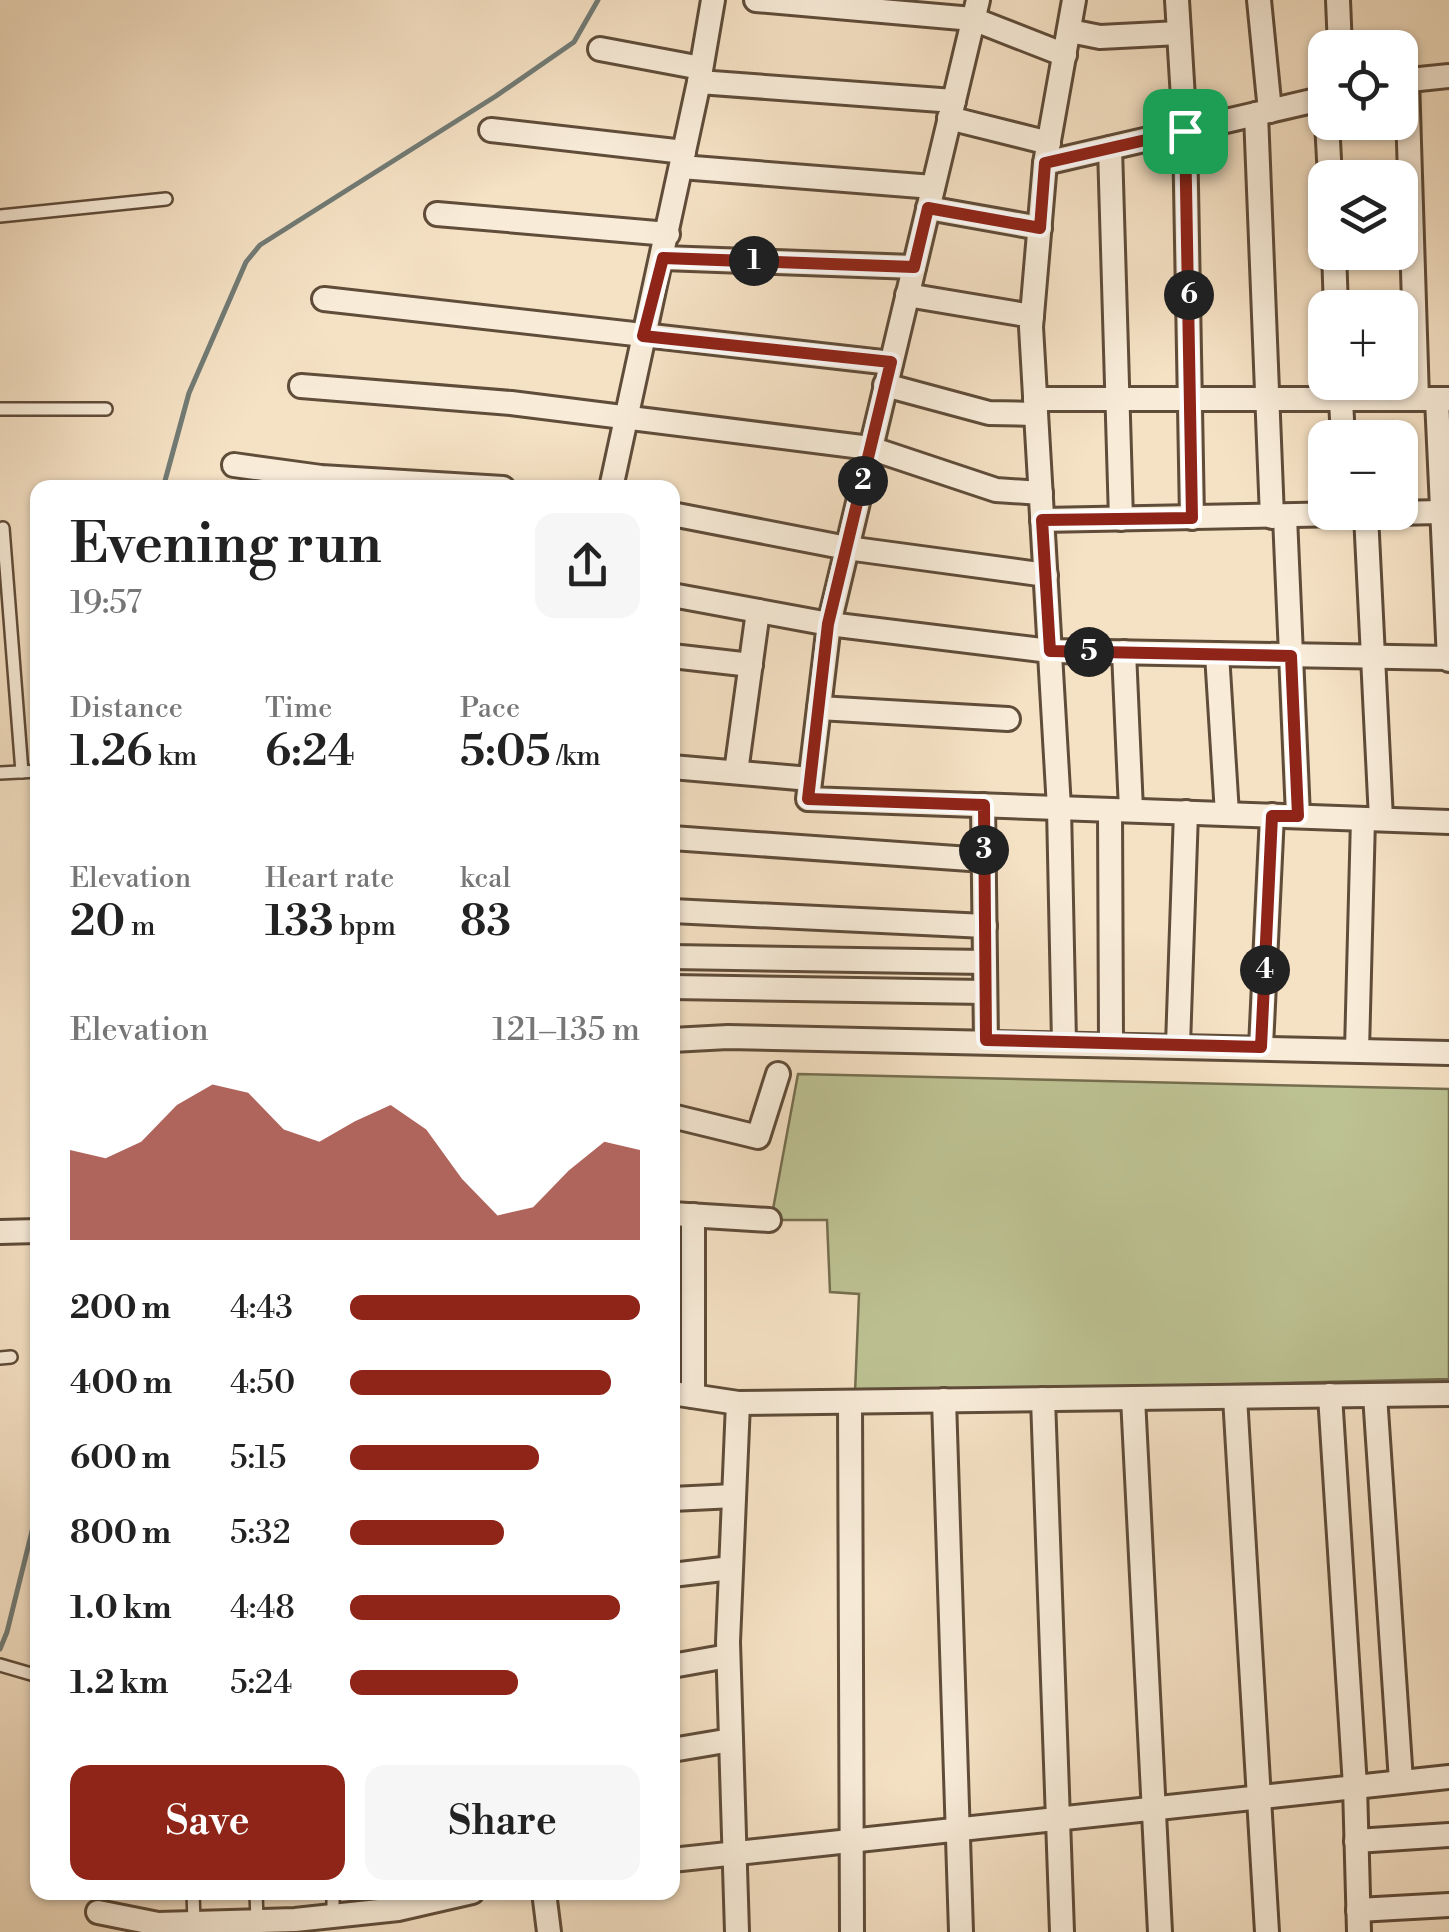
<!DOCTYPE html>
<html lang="en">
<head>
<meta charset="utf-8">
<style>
	:root { --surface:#fff; --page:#f6f6f6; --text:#222; --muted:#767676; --accent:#8f2418 }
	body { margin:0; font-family:"Libre Bodoni",serif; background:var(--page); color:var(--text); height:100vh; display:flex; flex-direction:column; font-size:38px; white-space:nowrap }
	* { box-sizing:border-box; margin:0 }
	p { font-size:32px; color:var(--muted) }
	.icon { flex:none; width:55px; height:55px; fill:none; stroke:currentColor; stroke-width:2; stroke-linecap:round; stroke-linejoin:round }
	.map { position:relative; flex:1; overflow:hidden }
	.sheet { position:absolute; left:30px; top:480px; width:650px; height:1420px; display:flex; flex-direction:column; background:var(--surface); border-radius:20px; box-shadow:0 2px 8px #0004 }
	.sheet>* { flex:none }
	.tools { position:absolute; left:1308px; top:30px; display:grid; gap:20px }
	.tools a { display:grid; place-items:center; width:110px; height:110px; border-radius:20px; background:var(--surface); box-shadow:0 2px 8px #0004; font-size:50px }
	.pin { position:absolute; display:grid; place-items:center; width:85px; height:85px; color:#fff; margin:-42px; border-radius:20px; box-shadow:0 5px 15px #0006 }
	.km { position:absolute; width:50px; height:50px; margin:-25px; border-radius:50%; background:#222; color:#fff; font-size:28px; line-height:50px; text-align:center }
	.round { display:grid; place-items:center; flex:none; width:105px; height:105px; border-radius:20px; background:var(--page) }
	.headline { display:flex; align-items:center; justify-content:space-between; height:170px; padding:0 40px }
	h1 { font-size:55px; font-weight:600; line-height:75px }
	.figures { display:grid; grid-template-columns:repeat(3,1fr); gap:15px; height:170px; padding:10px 40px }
	.figures div { display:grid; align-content:center }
	.figures b { font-size:42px; font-weight:600 }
	.figures small { font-size:28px; font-weight:400 }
	.figures p { font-size:28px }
	.chart { height:280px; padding:20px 40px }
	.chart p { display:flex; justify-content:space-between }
	.chart svg { width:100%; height:180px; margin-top:10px; fill:var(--accent); opacity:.7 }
	.cta { display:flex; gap:20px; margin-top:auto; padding:20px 40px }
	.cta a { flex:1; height:115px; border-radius:20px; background:var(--accent); color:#fff; font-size:40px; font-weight:600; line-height:115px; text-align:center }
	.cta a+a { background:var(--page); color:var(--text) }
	ul { padding:0 40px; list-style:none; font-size:32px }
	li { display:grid; grid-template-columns:160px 120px 1fr; align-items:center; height:75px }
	li i { height:25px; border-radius:12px; background:var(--accent) }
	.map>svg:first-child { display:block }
</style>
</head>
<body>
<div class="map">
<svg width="1449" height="1932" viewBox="0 0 1449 1932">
	<rect width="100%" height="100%" fill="#f5e1c4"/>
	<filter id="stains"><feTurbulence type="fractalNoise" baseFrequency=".002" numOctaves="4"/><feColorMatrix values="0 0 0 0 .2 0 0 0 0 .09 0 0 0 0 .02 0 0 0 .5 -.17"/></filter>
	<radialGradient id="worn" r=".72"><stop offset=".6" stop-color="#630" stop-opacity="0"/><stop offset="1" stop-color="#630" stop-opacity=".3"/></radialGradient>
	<polygon fill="#bdc293" stroke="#756e4f" stroke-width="2.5" points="798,1074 1449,1089 1449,1379 855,1393 859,1294 830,1292 827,1220 771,1220"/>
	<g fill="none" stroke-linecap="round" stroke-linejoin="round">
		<g stroke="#717b75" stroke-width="5">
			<polyline points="163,488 189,393 246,262 260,245 496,96 574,42 598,0"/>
			<polyline points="0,1649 7,1632 38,1507"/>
		</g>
		<g stroke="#5f4c39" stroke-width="16">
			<g id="service">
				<polyline points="0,216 166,199"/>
				<polyline points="0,409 106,409"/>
				<polyline points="3,528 22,772"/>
				<polyline points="0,773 38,771"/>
				<polyline points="0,1358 11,1357"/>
				<polyline points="0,1665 38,1676"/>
				<polyline points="193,1892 194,1923"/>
				<polyline points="256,1892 257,1921"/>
				<polyline points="333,1892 333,1916"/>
			</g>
		</g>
		<g stroke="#5f4c39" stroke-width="28">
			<g id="minor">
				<polyline points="756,0 973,19 1065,55"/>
				<polyline points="978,0 829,624 808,799 1449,822"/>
				<polyline points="1177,0 1185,131 1192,518"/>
				<polyline points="1259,0 1270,111"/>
				<polyline points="1338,0 1340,48"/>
				<polyline points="1070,31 1100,37 1179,33"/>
				<polyline points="600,49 701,68"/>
				<polyline points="1407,79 1417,399"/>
				<polyline points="1400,81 1449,76"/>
				<polyline points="699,82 954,101"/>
				<polyline points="1256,114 1272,517"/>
				<polyline points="949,118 1049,143"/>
				<polyline points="1327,122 1330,178"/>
				<polyline points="491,130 684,152"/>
				<polyline points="1110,148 1121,519"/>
				<polyline points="1045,163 1325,98"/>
				<polyline points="681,167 933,187"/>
				<polyline points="928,208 1040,228"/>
				<polyline points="437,214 668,234"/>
				<polyline points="1334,252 1336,308"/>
				<polyline points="663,258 914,267"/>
				<polyline points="907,295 1032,316"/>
				<polyline points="324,299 891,363"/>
				<polyline points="1340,382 1343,438"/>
				<polyline points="885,385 989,413 1036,414"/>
				<polyline points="301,386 511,403 870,448 996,490 1041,493"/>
				<polyline points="1035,399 1449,399"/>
				<polyline points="1437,399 1449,660"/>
				<polyline points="234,465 321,477 503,488"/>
				<polyline points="611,488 699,82 713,0"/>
				<polyline points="672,514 847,548 1046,575"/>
				<polyline points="1366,515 1381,819"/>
				<polyline points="1285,517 1298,816"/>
				<polyline points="1042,520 1442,512"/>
				<polyline points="672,595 829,624 1050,651 1449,658"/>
				<polyline points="1124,652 1131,810"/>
				<polyline points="1217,654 1227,814"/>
				<polyline points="672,656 751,665"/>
				<polyline points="819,708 1008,719"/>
				<polyline points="672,767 810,779"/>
				<polyline points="736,772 758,611"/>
				<polyline points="983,805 986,1040"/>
				<polyline points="1110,810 1111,1043"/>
				<polyline points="672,838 984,860"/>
				<polyline points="672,911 985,926"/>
				<polyline points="672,957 985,962"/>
				<polyline points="672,987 985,992"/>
				<polyline points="672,1040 728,1037 1449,1053"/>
				<polyline points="1064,1042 1059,808 1031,327 1045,163 1074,0"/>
				<polyline points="1178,1045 1186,812"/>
				<polyline points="1261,1047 1272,815"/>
				<polyline points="1357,1050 1363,819"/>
				<polyline points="672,1116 758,1137 778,1074"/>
				<polyline points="672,1214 769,1220"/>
				<polyline points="693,1215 693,1396"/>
				<polyline points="0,1232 38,1231"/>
				<polyline points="672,1393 738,1403 1449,1394"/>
				<polyline points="1330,1395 1355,1786 1359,1932"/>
				<polyline points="1375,1395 1401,1781"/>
				<polyline points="1235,1397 1267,1932"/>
				<polyline points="1133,1398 1160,1932"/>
				<polyline points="1043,1399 1062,1932"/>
				<polyline points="944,1400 961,1932"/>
				<polyline points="850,1402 852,1932"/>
				<polyline points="672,1499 734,1496"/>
				<polyline points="672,1575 731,1568"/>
				<polyline points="672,1666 728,1656"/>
				<polyline points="672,1750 731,1740"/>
				<polyline points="1356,1841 1449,1835"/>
				<polyline points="672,1860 1449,1777"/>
				<polyline points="544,1892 549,1932"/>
				<polyline points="1358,1910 1449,1905"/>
				<polyline points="98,1912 158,1924 295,1920 398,1909 472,1892"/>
				<polyline points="737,1932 728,1642 738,1403"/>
			</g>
		</g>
		<use href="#service" stroke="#f8ecd9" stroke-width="11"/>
		<use href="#minor" stroke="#f8ecd9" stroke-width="22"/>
	</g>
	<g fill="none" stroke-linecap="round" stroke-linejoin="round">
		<g stroke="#fff" stroke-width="20">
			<polygon id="route" points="1185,131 1192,518 1042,520 1050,651 1291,656 1298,816 1272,816 1261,1047 986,1040 984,805 808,799 828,624 891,362 643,336 663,258 914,267 928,208 1040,228 1045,163"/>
		</g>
		<use href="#route" stroke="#8f2418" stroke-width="12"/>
	</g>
	<rect width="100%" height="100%" filter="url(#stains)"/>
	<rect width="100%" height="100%" fill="url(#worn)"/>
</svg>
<div class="tools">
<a><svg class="icon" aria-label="locate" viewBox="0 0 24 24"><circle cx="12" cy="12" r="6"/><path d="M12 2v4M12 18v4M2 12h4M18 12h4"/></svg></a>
<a><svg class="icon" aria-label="layers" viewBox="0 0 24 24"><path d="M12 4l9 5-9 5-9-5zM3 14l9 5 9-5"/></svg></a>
<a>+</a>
<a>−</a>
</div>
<div class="pin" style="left:1185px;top:131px;background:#1e9e55"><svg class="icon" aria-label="arrive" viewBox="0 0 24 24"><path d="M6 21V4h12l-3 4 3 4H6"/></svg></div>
<b class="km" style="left:754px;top:261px">1</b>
<b class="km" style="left:863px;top:481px">2</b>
<b class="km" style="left:984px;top:850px">3</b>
<b class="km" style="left:1265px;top:970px">4</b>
<b class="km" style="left:1089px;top:652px">5</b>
<b class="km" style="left:1189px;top:295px">6</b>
<section class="sheet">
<div class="headline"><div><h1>Evening run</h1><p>19:57</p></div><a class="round"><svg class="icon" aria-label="share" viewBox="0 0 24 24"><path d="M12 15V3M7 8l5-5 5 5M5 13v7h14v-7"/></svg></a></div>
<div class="figures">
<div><p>Distance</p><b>1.26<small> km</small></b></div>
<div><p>Time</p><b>6:24</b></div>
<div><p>Pace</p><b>5:05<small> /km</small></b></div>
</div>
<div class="figures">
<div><p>Elevation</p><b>20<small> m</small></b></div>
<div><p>Heart rate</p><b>133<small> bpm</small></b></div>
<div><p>kcal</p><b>83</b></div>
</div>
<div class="chart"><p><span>Elevation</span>121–135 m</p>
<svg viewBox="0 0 160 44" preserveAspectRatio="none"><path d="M0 44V22L10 24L20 20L30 11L40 6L50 8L60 17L70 20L80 15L90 11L100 17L110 29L120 38L130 36L140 27L150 20L160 22V44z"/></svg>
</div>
<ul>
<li><b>200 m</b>4:43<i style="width:100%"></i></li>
<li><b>400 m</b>4:50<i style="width:90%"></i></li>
<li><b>600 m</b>5:15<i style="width:65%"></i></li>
<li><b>800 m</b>5:32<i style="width:53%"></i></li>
<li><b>1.0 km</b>4:48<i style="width:93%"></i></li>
<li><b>1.2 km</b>5:24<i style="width:58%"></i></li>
</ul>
<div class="cta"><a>Save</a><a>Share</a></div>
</section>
</div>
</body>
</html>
